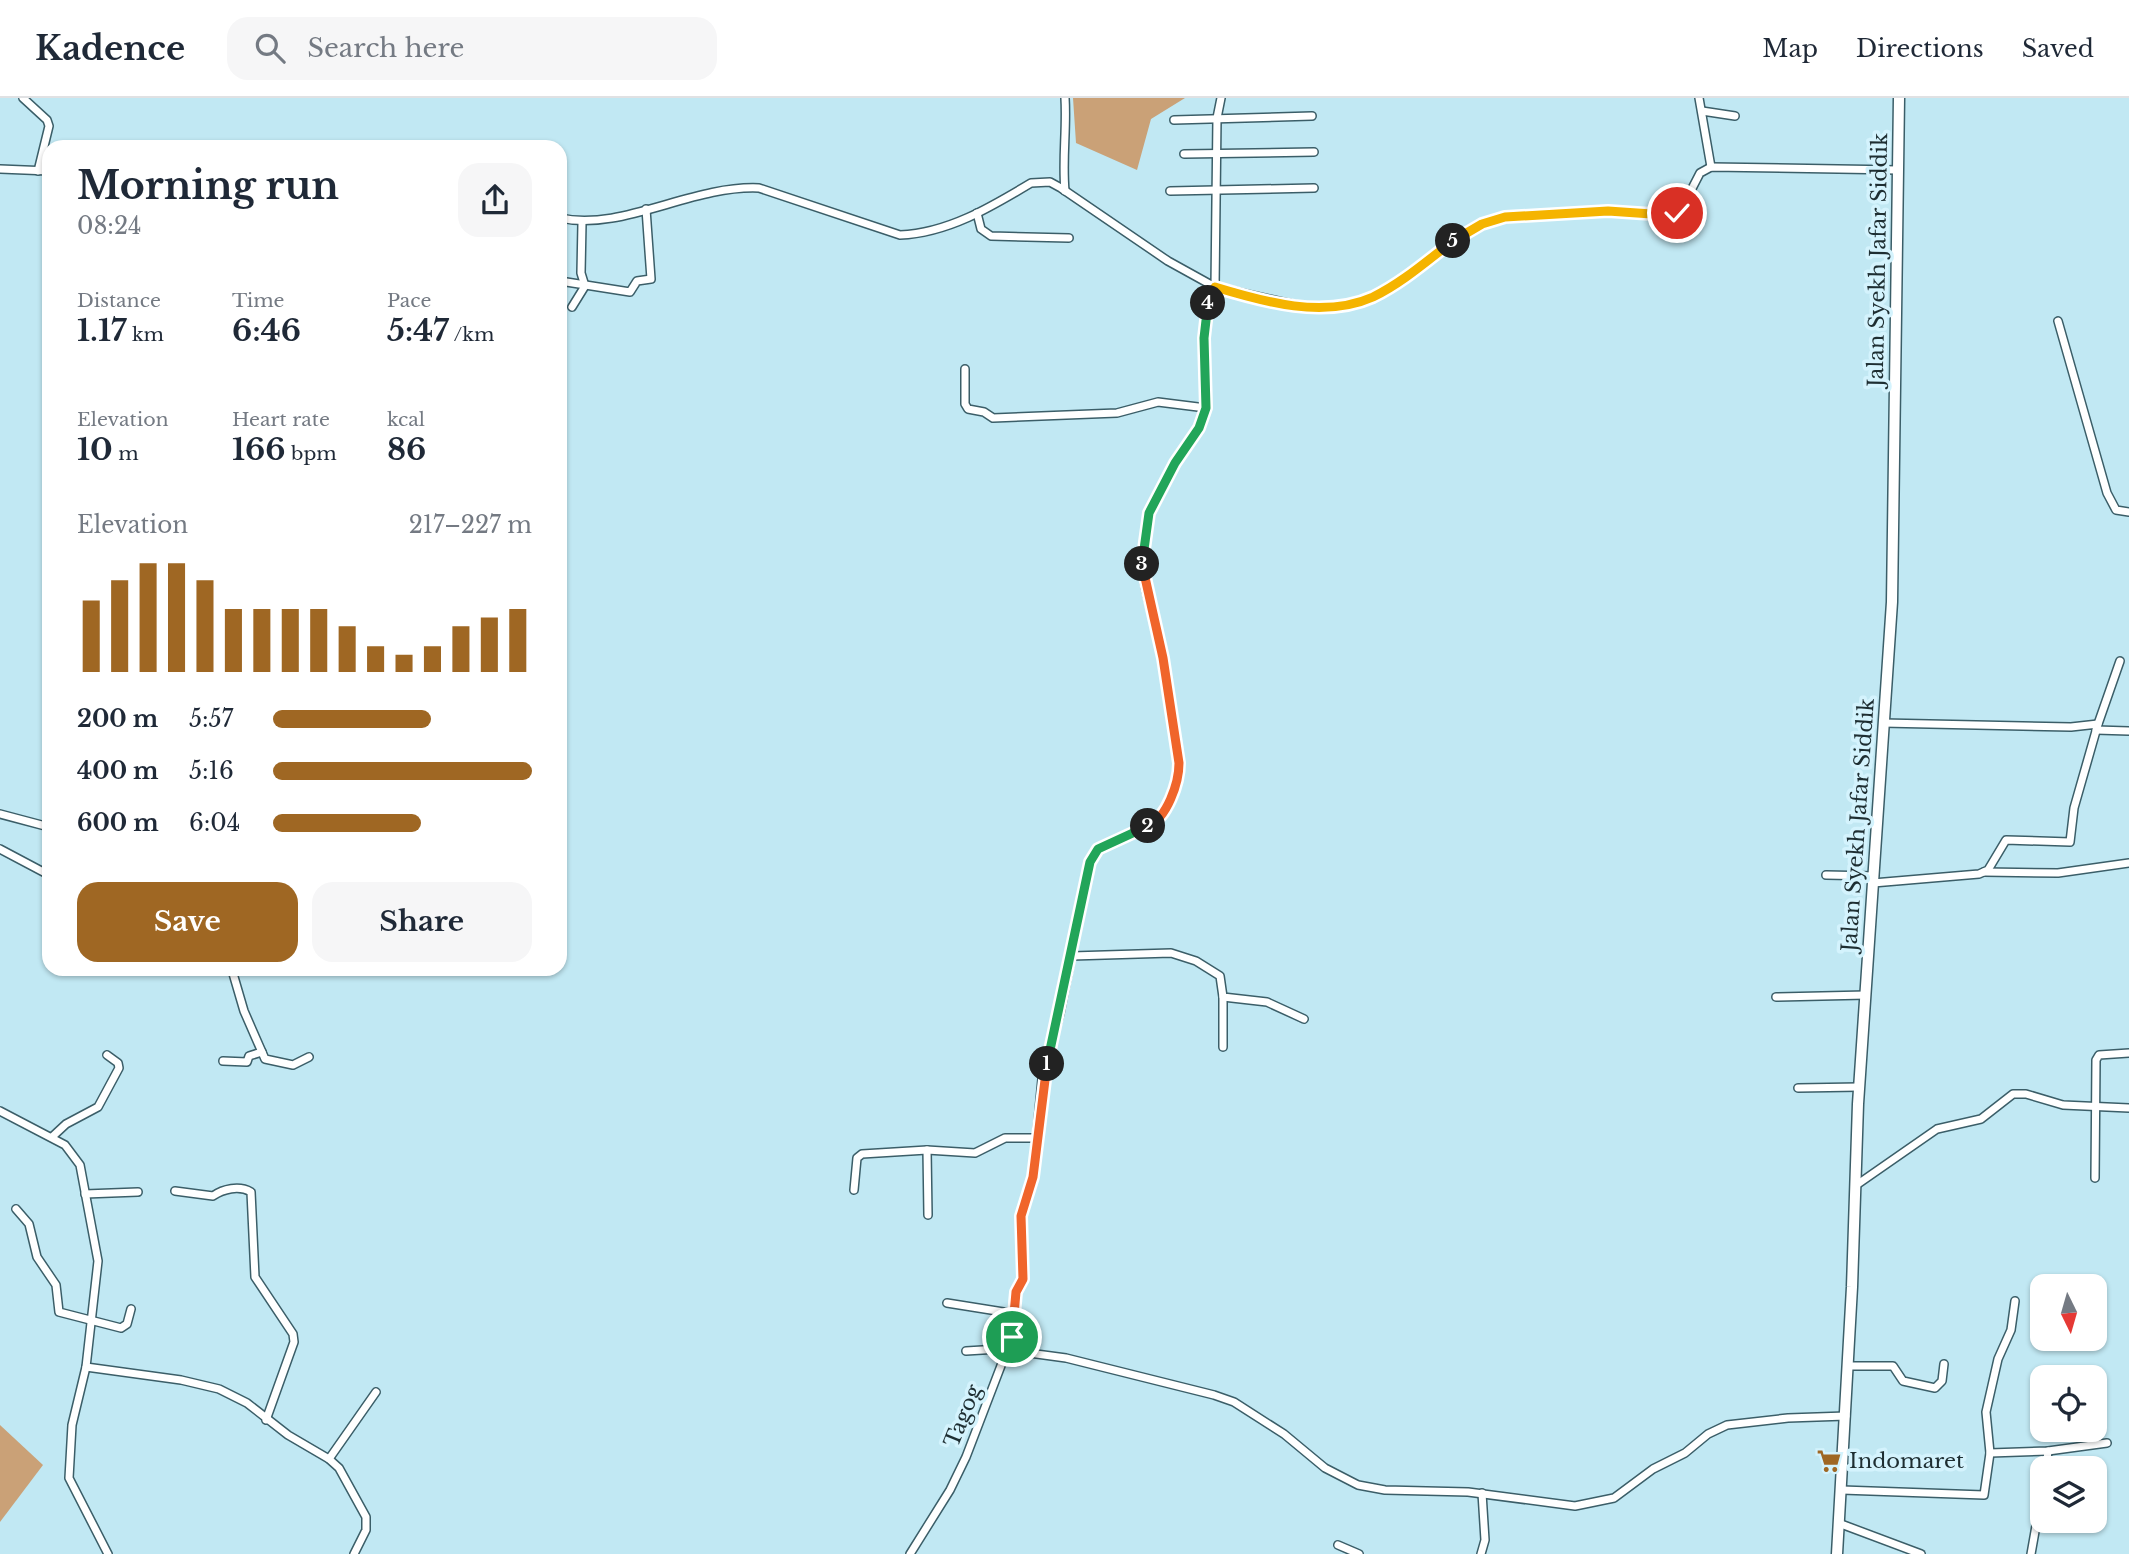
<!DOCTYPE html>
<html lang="en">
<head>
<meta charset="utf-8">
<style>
	:root { --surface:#fff; --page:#f6f6f7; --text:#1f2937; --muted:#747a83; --line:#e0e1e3; --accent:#9f6723 }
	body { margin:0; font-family:"Libre Baskerville",serif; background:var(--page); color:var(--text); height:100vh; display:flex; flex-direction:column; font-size:26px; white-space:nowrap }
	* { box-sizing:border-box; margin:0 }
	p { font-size:23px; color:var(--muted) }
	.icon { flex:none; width:38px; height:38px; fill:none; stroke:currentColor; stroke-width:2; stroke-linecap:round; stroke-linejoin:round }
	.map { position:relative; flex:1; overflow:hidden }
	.details { position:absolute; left:42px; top:42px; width:525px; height:836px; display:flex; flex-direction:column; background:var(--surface); border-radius:21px; box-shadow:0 2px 5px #0004 }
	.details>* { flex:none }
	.needle { width:46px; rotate:175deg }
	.controls { position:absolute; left:2030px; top:1176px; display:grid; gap:14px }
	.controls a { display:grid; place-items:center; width:77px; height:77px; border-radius:14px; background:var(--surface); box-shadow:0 2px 5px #0004; font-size:35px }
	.pin { position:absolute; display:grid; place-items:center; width:60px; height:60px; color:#fff; margin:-30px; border:4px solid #fff; border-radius:50%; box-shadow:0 2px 7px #0007 }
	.km { position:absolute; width:35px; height:35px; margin:-18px; border-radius:50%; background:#222; color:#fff; font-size:19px; line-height:35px; text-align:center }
	.round { display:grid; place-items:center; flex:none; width:74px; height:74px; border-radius:21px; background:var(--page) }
	.head { display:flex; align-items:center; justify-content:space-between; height:119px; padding:0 35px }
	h1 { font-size:38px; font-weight:700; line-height:52px }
	.metrics { display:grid; grid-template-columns:repeat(3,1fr); gap:10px; height:119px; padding:7px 35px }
	.metrics div { display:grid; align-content:center }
	.metrics b { font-size:30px; font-weight:700 }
	.metrics small { font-size:19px; font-weight:400 }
	.metrics p { font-size:19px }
	.chart { height:196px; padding:14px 35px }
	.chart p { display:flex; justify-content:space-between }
	.chart svg { width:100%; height:126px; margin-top:7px; stroke:var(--accent); stroke-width:6 }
	.cta { display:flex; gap:14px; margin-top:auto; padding:14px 35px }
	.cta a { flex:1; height:80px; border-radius:21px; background:var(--accent); color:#fff; font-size:28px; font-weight:700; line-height:80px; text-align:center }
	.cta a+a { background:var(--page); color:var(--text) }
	ul { padding:0 35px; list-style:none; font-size:23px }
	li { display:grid; grid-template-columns:112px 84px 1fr; align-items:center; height:52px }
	li i { height:18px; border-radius:9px; background:var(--accent) }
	header { display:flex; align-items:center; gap:42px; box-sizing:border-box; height:98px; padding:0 35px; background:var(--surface); border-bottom:2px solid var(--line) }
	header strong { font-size:33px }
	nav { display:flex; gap:38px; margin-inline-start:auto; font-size:24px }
	.search { width:490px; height:63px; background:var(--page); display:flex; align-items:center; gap:18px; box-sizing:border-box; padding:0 24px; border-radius:21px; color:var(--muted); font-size:26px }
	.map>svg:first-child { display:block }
</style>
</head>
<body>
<header>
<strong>Kadence</strong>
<div class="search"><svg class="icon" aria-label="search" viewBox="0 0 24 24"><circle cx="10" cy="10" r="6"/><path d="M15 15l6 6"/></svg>Search here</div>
<nav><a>Map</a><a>Directions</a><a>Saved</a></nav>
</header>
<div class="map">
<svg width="2129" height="1456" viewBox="0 0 2129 1456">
	<rect width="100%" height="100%" fill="#c1e8f3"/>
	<g fill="#caa177">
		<polygon points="1073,0 1185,0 1151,21 1137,72 1076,45"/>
		<polygon points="0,1327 43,1367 0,1424"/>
	</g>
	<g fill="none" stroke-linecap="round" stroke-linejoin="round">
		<g stroke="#3b5e68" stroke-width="10">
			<g id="minor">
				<polyline points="23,0 47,22 49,28 38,73"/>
				<path d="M 1065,0 C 1067,31 1062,61 1065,93"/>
				<polyline points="1699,0 1711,69"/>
				<polyline points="1702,13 1735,18"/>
				<polyline points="1174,22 1312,18"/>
				<polyline points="1184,56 1314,54"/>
				<polyline points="0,71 49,73"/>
				<polyline points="1170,93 1314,90"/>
				<polyline points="977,115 981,131 991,138 1069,140"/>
				<path d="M 560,120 C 621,134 692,87 759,90 L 900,137 C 948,135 991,109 1031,85 L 1050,84 L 1061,90 L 1168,163 L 1215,189"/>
				<polyline points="560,183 630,194 637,183 651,181 646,111"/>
				<polyline points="1215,189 1217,20 1221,0"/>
				<polyline points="572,209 585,188 581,175 582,125"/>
				<polyline points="2058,223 2107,395 2116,412 2129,414"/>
				<polyline points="965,271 965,306 968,311 984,314 993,320 1117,315 1158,304 1206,310"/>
				<polyline points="2098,626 2120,563"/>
				<polyline points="2096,632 2129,633"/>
				<polyline points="0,716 49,729"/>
				<polyline points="0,751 49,777"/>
				<polyline points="1984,774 2058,775 2129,765"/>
				<polyline points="1826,777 1874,778"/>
				<polyline points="1873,785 1979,776 1988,772 2006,742 2070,744 2074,710 2098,626 2071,629 1883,625"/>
				<polyline points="1072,858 1171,855 1196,863 1220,878 1223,899 1267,904 1304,921"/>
				<polyline points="232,872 244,913 265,961 293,967 309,959"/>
				<polyline points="1223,898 1223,949"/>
				<polyline points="1776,899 1866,897"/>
				<polyline points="223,963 247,964 249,958 262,954"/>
				<polyline points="1798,990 1859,989"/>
				<polyline points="0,1013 65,1047 80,1067 98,1163 86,1269 181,1282 219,1291 247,1305 288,1337 329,1361 339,1370 366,1419 366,1432 354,1456"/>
				<polyline points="52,1039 66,1026 98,1009 119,970 118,965 107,957"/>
				<polyline points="927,1052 928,1117"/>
				<polyline points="2095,1080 2096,962 2099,957 2129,955"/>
				<polyline points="1855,1088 1937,1031 1981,1021 2013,996 2026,996 2063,1007 2129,1010"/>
				<polyline points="854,1092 857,1060 862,1056 927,1052 975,1055 1005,1040 1036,1040"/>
				<path d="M 175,1093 L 213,1098 C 223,1091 239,1087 251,1094 L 255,1179 L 293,1236 L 294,1244 L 266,1322"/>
				<polyline points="85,1096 138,1094"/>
				<polyline points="16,1111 29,1126 37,1159 56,1187 59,1214 121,1230 127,1226 131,1211"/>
				<polyline points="947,1205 1016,1216"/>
				<polyline points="966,1253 999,1251 1066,1260 1214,1297 1234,1304 1284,1336 1325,1370 1358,1387 1385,1392 1468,1394 1575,1408 1614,1400 1653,1371 1685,1355 1708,1336 1727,1327 1788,1320 1846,1318"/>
				<polyline points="1848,1268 1893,1268 1903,1283 1935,1290 1942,1283 1944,1266"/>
				<polyline points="86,1269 72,1327 69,1380 108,1456"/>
				<polyline points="1990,1355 2048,1353 2107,1345"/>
				<polyline points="329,1361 376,1294"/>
				<polyline points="2046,1370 2048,1353"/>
				<polyline points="1842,1392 1984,1397 1990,1355 1986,1314 1998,1261 2011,1232 2015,1203"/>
				<polyline points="1841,1426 1921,1456"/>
				<polyline points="1338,1447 1359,1456"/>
				<polyline points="910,1456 950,1392 966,1359 1012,1239 1016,1194 1023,1181 1021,1118 1033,1078 1042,981 1060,915 1090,764 1098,751 1156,725 1164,715 1179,675 1163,560 1145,488 1142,462 1149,415 1175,365 1199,330 1206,310 1204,224 1215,189 1305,209 1330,209 1357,204 1380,196 1457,141 1494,121 1608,113 1671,117 1682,110 1700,75 1711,69 1898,72"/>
				<polyline points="1481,1456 1485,1442 1482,1395"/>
				<polyline points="2031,1456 2042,1394"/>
			</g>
		</g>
		<g stroke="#3b5e68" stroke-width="13">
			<polyline id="secondary" points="1837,1456 1852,1189 1858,1006 1892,504 1899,0"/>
		</g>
		<use href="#minor" stroke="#fff" stroke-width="7"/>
		<use href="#secondary" stroke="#fff" stroke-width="10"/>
	</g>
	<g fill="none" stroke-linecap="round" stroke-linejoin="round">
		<g stroke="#fff" stroke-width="14">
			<polyline id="split-1" points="1012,1239 1016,1194 1023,1181 1021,1118 1033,1079 1047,966"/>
		</g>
		<g stroke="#fff" stroke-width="14">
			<polyline id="split-2" points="1047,966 1090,764 1098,751 1148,728"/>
		</g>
		<g stroke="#fff" stroke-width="14">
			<path id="split-3" d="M 1142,466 L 1163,560 L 1179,665 C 1179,685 1167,720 1148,728"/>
		</g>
		<g stroke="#fff" stroke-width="14">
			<polyline id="split-4" points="1142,466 1149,415 1175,365 1199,330 1206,310 1204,240 1208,205"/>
		</g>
		<g stroke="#fff" stroke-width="14">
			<path id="split-5" d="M 1208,205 L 1215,189 C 1264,204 1324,221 1373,199 C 1402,185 1428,162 1453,143"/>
		</g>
		<g stroke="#fff" stroke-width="14">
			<polyline id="split-6" points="1453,143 1482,126 1505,119 1608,113 1666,117 1677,115"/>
		</g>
		<use href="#split-1" stroke="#f0652b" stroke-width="9"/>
		<use href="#split-2" stroke="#22a559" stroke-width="9"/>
		<use href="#split-3" stroke="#f0652b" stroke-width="9"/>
		<use href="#split-4" stroke="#22a559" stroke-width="9"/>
		<use href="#split-5" stroke="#f5b400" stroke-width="9"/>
		<use href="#split-6" stroke="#f5b400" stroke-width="9"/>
	</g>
	<defs>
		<g id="supermarket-bare" transform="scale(1.89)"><path d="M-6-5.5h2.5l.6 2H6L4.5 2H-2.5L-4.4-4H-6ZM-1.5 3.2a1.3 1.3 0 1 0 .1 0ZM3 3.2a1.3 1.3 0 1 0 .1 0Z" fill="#9f6723" stroke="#d4f3fd" stroke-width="2.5" paint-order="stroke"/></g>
	</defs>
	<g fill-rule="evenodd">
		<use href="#supermarket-bare" x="1829" y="1363"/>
	</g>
	<g text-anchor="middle" stroke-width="7" stroke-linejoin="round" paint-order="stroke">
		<g font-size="21" fill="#1e2e32" stroke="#d4f3fd">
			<text transform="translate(1878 162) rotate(-89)" y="7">Jalan Syekh Jafar Siddik</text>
			<text transform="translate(1858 727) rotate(-86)" y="7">Jalan Syekh Jafar Siddik</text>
			<text transform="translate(963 1318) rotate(-68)" y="7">Tagog</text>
		</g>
		<g font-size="21" fill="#1e2e32" stroke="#d4f3fd" text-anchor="start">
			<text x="1849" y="1370">Indomaret</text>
		</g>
	</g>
</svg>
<div class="controls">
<a><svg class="needle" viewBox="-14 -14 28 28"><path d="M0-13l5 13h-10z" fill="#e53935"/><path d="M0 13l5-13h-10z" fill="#747a83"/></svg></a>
<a><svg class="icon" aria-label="locate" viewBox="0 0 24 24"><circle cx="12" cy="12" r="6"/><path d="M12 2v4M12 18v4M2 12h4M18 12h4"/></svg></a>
<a><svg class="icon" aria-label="layers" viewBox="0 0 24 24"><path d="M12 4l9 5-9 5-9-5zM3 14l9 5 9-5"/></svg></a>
</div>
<div class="pin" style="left:1012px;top:1239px;background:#1e9e55"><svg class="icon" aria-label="arrive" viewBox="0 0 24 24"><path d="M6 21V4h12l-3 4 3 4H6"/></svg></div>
<div class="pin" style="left:1677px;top:115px;background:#d93025"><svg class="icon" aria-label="check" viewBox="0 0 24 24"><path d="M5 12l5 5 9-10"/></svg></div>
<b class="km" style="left:1047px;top:966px">1</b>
<b class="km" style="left:1148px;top:728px">2</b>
<b class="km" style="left:1142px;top:466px">3</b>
<b class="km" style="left:1208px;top:205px">4</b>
<b class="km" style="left:1453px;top:143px">5</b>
<section class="details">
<div class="head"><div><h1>Morning run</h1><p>08:24</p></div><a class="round"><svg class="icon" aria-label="share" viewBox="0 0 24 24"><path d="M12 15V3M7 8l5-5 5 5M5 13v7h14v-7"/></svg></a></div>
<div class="metrics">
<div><p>Distance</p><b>1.17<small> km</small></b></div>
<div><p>Time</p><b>6:46</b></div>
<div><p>Pace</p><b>5:47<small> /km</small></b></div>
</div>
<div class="metrics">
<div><p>Elevation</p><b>10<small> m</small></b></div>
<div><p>Heart rate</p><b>166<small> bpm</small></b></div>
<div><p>kcal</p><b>86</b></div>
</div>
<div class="chart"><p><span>Elevation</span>217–227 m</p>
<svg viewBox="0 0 160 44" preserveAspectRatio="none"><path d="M5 44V19M15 44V12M25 44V6M35 44V6M45 44V12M55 44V22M65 44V22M75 44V22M85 44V22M95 44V28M105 44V35M115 44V38M125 44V35M135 44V28M145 44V25M155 44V22"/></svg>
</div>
<ul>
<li><b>200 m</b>5:57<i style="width:61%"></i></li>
<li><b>400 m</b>5:16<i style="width:100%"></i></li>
<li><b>600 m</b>6:04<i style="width:57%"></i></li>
</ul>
<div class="cta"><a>Save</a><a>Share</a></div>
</section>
</div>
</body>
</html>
